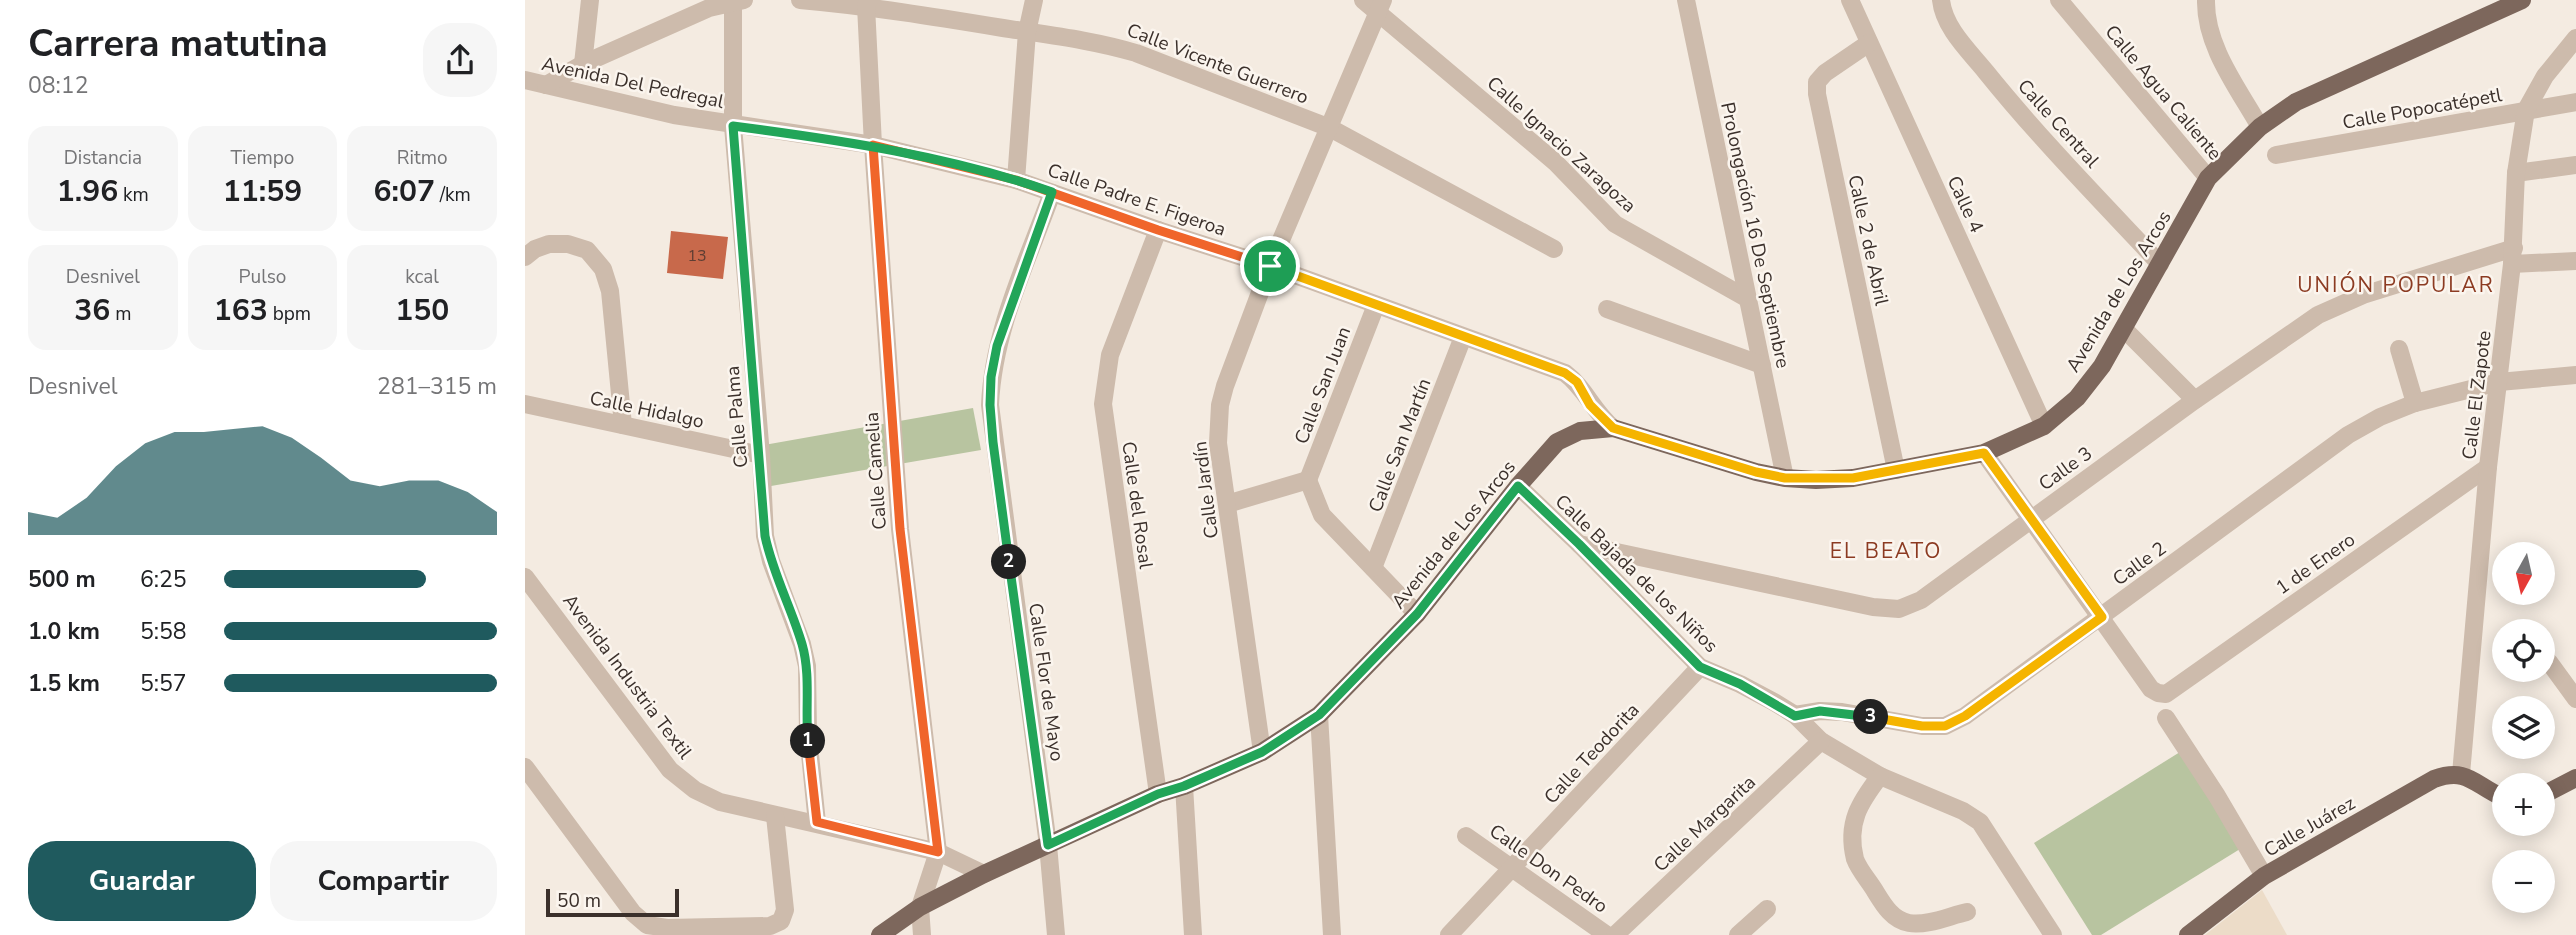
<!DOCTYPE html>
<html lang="es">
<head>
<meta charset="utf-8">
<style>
	:root { --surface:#fff; --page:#f6f6f6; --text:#202124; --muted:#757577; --accent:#1f5a5e }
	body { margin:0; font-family:"Nunito Sans",sans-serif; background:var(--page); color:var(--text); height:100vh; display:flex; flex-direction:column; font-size:26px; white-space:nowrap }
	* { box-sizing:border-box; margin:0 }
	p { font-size:23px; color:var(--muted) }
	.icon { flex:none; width:38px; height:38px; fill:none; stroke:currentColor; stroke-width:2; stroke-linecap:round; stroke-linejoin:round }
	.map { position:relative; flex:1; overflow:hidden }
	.drawer { display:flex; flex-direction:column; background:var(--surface); width:525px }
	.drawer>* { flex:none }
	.needle { width:46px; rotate:188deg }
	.buttons { position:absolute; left:1967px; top:542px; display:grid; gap:14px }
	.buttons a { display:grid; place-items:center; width:63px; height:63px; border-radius:50%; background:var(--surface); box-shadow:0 4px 18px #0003; font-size:35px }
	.scale { position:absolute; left:21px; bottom:18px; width:133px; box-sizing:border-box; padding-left:7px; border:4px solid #3b302b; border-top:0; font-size:19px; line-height:24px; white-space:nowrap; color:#3b302b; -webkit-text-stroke:5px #fbf5ee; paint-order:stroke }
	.pin { position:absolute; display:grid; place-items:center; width:60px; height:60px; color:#fff; margin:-30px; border:4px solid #fff; border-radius:50%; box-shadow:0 2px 7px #0007 }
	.km { position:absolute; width:35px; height:35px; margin:-18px; border-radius:50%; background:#222; color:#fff; font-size:19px; line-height:35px; text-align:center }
	.round { display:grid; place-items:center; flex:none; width:74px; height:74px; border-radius:28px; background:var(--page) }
	.overview { display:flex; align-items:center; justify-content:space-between; height:119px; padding:0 28px }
	h1 { font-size:38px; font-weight:700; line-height:52px }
	.figures { display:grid; grid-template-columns:repeat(3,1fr); gap:10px; height:119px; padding:7px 28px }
	.figures div { display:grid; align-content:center; border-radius:18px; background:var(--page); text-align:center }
	.figures b { font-size:30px; font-weight:700 }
	.figures small { font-size:19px; font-weight:400 }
	.figures p { font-size:19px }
	.chart { height:196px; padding:14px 28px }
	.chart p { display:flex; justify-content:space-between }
	.chart svg { width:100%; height:126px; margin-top:7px; fill:var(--accent); opacity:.7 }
	.cta { display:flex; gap:14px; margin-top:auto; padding:14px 28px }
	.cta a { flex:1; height:80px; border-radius:28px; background:var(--accent); color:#fff; font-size:28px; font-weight:700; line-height:80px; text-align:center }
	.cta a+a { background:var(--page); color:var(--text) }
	ul { padding:0 28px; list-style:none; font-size:23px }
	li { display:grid; grid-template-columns:112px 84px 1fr; align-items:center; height:52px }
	li i { height:18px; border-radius:9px; background:var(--accent) }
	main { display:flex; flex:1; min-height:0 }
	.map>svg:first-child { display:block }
</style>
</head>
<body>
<main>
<section class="drawer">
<div class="overview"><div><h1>Carrera matutina</h1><p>08:12</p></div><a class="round"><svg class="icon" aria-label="share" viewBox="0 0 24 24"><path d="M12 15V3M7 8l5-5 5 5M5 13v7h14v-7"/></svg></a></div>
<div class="figures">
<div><p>Distancia</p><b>1.96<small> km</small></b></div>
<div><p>Tiempo</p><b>11:59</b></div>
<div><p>Ritmo</p><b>6:07<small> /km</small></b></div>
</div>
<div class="figures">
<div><p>Desnivel</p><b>36<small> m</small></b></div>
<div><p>Pulso</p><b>163<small> bpm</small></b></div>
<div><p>kcal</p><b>150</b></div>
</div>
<div class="chart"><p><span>Desnivel</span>281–315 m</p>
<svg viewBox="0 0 160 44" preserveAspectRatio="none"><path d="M0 44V36L10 38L20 31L30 20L40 12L50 8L60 8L70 7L80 6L90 10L100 17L110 25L120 27L130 25L140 25L150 29L160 36V44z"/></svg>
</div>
<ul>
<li><b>500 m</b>6:25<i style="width:74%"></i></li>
<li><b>1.0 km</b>5:58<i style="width:100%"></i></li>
<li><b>1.5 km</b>5:57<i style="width:100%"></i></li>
</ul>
<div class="cta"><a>Guardar</a><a>Compartir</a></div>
</section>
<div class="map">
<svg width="2051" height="935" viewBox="0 0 2051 935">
	<rect width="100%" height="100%" fill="#f4ebe1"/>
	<g fill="#b8c4a0">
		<polygon points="448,408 456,450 246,486 239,445"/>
		<polygon points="1655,752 1715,849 1576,935 1567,935 1509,843"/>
	</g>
	<polygon fill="#ecdcc8" points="1737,890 1762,935 1680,935"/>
	<polygon fill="#c8694b" points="146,231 203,237 198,279 142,273"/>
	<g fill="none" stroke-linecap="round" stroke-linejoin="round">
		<g stroke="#cdbbac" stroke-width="18">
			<path d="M 275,0 C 343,6 411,17 478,28 C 523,35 568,40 611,53 L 805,128 L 1029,249"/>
			<polyline points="344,0 341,6 348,145 375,529 413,852 395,907 397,935"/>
			<polyline points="838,0 1030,162 1090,224 1223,299"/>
			<polyline points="1161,0 1260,478"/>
			<polyline points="1325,0 1519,426"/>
			<path d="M 1416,0 C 1419,28 1444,51 1461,72 C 1515,139 1576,201 1635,264"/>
			<polyline points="1534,0 1683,178"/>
			<path d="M 1681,0 C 1680,46 1713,88 1735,127"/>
			<polyline points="208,1 208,126 236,455 240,536 246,561 277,644 282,666 283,735 292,823"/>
			<polyline points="1344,43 1300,73 1292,82 1292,94 1371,470"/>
			<polyline points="58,64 65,0"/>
			<path d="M 0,80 L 149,115 L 348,145 L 491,180 L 633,230 L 745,266 L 1040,373 C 1061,389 1067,410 1088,428"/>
			<polyline points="21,85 58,64 184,8 219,0"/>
			<polyline points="1751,155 2051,102"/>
			<polyline points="1991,173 2051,165"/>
			<polyline points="491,180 502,32 509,0"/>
			<path d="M 527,193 C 502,262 468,331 465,405 L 523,845 L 531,935"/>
			<polyline points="633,230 585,355 578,404 633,794"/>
			<polyline points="0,257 10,249 24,244 43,244 62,250 78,269 85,291 98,425"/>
			<polyline points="1987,264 2051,261"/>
			<polyline points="1082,309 1237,365"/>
			<polyline points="1599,329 1670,400"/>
			<polyline points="1874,349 1890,403"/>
			<polyline points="0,404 236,455"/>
			<polyline points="1459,453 1626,689 1633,693 1641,694 1963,467"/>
			<polyline points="783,480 851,305"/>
			<polyline points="783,480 797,515 892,614"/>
			<polyline points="993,486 1054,544 1175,667 1215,684 1249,702 1270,715 1296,741 1355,776 1438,811 1455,822 1528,935"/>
			<polyline points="702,504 783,480"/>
			<polyline points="1054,544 1348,607 1374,609 1396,600 1670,400 1793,315 1838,295 1989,248"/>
			<polyline points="848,568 938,337"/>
			<polyline points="0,577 145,770 170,790 195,802 413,852 459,874"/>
			<polyline points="2024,662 2051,699"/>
			<polyline points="794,715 807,935"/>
			<polyline points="1270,715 1295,711 1317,712 1397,726 1420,726 1440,716 1823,435 1855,417 1890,403 1974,382 2051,375"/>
			<polyline points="1641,718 1692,796 1739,876"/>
			<polyline points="737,752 693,443 695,405 700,386 745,266 858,0"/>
			<polyline points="0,767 108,913 122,925 142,928 245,926 256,921 260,910 250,816"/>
			<polyline points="1936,774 1963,467 1987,264 1991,173 2001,110 2020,76 2051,38"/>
			<path d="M 1355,776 C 1335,802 1321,823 1330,859 C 1334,870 1344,881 1350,891 C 1358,904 1367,920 1384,923 C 1402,926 1424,916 1442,912"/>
			<polyline points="659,786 668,935"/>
			<polyline points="941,836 1082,935"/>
			<polyline points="924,935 1175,667"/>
			<polyline points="1090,935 1296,741"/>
			<polyline points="1213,935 1242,909"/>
		</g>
		<g stroke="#7d675c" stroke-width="18">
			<polyline points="2018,795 2051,778"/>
			<polyline points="355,935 395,907 459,874 633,794 659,786 737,752 794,715 892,614 993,486 1032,442 1055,431 1088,428 1231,472 1260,478 1291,480 1328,478 1459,453 1519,426 1552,398 1577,366 1683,178 1735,127 1771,102 1997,0"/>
			<path d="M 1663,935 L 1739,876 L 1909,779 C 1943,767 1949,785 1979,798"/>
		</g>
	</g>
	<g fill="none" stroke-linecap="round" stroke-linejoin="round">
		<g stroke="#fff" stroke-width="14">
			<polyline id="split-1" points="283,741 292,822 413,852 375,529 348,145 491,180 633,230 745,266"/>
		</g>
		<g stroke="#fff" stroke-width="14">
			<path id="split-2" d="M 283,741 C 280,709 286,675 277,644 C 266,607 248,574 240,536 L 208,126 C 315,140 424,156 527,192 L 472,346 L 466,377 L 465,405 L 468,442 L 484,562"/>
		</g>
		<g stroke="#fff" stroke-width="14">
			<polyline id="split-3" points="484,562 523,845 633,794 659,786 737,752 794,715 892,614 993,486 1054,544 1175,667 1215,684 1270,716 1295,711 1346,717"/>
		</g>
		<g stroke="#fff" stroke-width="14">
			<polyline id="split-4" points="745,266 1040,373 1052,382 1065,405 1088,428 1231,472 1260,478 1328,478 1459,453 1577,617 1440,716 1420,726 1397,726 1346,717"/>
		</g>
		<use href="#split-1" stroke="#f0652b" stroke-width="9"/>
		<use href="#split-2" stroke="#22a559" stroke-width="9"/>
		<use href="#split-3" stroke="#22a559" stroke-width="9"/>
		<use href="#split-4" stroke="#f5b400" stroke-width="9"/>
	</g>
	<g text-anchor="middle" stroke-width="5" stroke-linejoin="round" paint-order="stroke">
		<g font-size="16" fill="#5e3e33">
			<text x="172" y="261">13</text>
		</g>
		<g font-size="19" fill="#3b302b" stroke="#fbf5ee">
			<text transform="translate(693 63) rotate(21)" y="7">Calle Vicente Guerrero</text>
			<text transform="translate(108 82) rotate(12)" y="7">Avenida Del Pedregal</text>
			<text transform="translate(1639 92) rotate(50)" y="7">Calle Agua Caliente</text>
			<text transform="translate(1897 108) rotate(-10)" y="7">Calle Popocatépetl</text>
			<text transform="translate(1534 123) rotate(48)" y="7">Calle Central</text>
			<text transform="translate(1037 144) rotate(42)" y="7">Calle Ignacio Zaragoza</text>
			<text transform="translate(612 199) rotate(19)" y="7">Calle Padre E. Figeroa</text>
			<text transform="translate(1441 204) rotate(65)" y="7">Calle 4</text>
			<text transform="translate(1231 235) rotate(78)" y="7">Prolongación 16 De Septiembre</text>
			<text transform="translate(1344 240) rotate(78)" y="7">Calle 2 de Abril</text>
			<text transform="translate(1593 291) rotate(-59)" y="7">Avenida de Los Arcos</text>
			<text transform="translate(797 385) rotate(-69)" y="7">Calle San Juan</text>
			<text transform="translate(1951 395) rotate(-83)" y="7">Calle El Zapote</text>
			<text transform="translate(122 409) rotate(12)" y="7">Calle Hidalgo</text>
			<text transform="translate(211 417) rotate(-95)" y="7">Calle Palma</text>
			<text transform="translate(874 445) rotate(-69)" y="7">Calle San Martín</text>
			<text transform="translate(1540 468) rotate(-36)" y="7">Calle 3</text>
			<text transform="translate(350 471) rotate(-94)" y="7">Calle Camelia</text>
			<text transform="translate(680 490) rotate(-97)" y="7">Calle Jardín</text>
			<text transform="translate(613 505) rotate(82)" y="7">Calle del Rosal</text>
			<text transform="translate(928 534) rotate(-51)" y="7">Avenida de Los Arcos</text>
			<text transform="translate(1614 563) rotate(-36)" y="7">Calle 2</text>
			<text transform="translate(1790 563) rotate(-35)" y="7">1 de Enero</text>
			<text transform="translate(1112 573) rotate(44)" y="7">Calle Bajada de los Niños</text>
			<text transform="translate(103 676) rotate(53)" y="7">Avenida Industria Textil</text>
			<text transform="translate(522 682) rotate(82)" y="7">Calle Flor de Mayo</text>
			<text transform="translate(1066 753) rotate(-47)" y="7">Calle Teodorita</text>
			<text transform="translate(1179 823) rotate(-43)" y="7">Calle Margarita</text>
			<text transform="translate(1784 826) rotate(-30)" y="7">Calle Juárez</text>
			<text transform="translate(1024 868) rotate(35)" y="7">Calle Don Pedro</text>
		</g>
		<g font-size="21" letter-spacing="2" fill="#8c3b22" stroke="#fbf5ee">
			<text x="1871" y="292">UNIÓN POPULAR</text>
			<text x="1361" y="558">EL BEATO</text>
		</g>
	</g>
</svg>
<div class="buttons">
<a><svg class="needle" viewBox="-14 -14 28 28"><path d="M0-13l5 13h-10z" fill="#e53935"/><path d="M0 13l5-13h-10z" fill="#757577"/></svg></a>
<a><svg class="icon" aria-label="locate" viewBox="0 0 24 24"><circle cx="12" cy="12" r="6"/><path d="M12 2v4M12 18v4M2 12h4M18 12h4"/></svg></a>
<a><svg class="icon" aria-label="layers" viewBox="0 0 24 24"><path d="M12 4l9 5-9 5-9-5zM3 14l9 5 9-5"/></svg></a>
<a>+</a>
<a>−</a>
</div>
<div class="scale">50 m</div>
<div class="pin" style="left:745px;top:266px;background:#1e9e55"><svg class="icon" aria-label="arrive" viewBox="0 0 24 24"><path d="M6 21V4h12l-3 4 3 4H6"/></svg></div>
<b class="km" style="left:283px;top:741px">1</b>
<b class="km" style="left:484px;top:562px">2</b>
<b class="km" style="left:1346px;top:717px">3</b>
</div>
</main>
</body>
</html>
